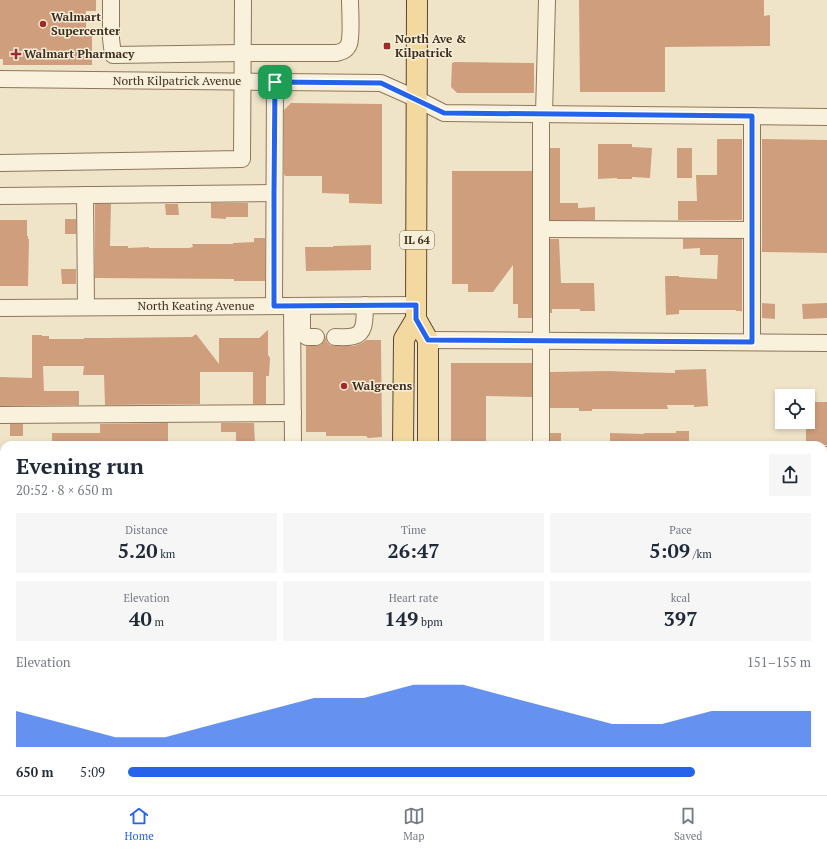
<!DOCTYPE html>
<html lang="en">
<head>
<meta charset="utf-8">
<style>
	:root { --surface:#fff; --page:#f6f6f7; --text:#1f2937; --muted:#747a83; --line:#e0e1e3; --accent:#2563eb }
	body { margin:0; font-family:"PT Serif",serif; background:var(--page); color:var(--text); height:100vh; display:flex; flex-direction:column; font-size:15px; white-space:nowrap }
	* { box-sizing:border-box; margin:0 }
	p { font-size:13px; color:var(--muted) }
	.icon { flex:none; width:22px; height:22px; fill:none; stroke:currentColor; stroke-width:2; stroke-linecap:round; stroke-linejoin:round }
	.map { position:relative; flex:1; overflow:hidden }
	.sheet { position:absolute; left:0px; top:441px; width:827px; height:354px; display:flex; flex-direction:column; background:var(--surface); border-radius:12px 12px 0 0; box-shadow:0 2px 6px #0003 }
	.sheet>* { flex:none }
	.controls { position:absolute; left:775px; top:389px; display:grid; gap:8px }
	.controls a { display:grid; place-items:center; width:40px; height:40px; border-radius:0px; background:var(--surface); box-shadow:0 2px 6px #0003; font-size:20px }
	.pin { position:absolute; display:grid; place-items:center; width:34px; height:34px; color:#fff; margin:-17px; border-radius:8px; box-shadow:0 2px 6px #0006 }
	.round { display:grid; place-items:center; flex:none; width:42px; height:42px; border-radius:0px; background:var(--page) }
	.headline { display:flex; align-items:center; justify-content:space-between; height:68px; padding:0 16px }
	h1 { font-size:22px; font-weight:700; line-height:30px }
	.metrics { display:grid; grid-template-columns:repeat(3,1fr); gap:6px; height:68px; padding:4px 16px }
	.metrics div { display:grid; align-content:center; border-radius:0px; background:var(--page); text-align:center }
	.metrics b { font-size:20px; font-weight:700 }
	.metrics small { font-size:11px; font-weight:400 }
	.metrics p { font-size:11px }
	.chart { height:112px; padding:8px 16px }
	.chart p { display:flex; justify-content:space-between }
	.chart svg { width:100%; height:72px; margin-top:4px; fill:var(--accent); opacity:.7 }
	ul { padding:0 16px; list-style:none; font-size:13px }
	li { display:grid; grid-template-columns:64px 48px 1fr; align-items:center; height:30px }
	li i { height:10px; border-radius:5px; background:var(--accent) }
	.tabs { display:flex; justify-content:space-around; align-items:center; height:56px; border-top:1px solid var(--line); background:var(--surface); font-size:11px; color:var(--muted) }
	.tabs a { display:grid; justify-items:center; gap:2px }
	.tabs .active { color:var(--accent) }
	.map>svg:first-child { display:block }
</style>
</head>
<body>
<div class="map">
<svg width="827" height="795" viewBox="0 0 827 795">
	<rect width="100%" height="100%" fill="#f0e4c8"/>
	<g fill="#cf9f7d">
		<polygon points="0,0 96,0 96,11 86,11 86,36 92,36 92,65 3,65 3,59 0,59"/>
		<polygon points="579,0 764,0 764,16 770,15 770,46 665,47 665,92 580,92"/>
		<polygon points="455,62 534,63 534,93 457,93 451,87 452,63"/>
		<polygon points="291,103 382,104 382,204 349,203 349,194 322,193 322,176 285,176 284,174 284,110"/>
		<polygon points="717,139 742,139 742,220 678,220 678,201 697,201 696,175 717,175"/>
		<polygon points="762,139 827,140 827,253 762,252"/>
		<polygon points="598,144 632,144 632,147 652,148 650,178 632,177 632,179 617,179 617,178 598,179"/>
		<polygon points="550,148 560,148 560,203 578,203 578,208 595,207 595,220 550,220"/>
		<rect x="677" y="148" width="15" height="30"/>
		<polygon points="452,171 532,171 532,318 518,318 518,304 513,304 513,265 493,292 468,292 468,284 452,284"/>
		<polygon points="211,203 248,203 248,217 226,217 226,219 211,218"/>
		<polygon points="95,204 111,204 110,246 128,246 128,248 149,247 149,248 189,248 193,247 192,244 233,244 233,243 254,242 254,238 265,238 265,281 234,281 234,279 95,278"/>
		<polygon points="165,204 178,204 179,215 166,215"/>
		<rect x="65" y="219" width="11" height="15"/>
		<polygon points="0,220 27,220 27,236 28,236 28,239 29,239 28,286 0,286"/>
		<polygon points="550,239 559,239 561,283 594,283 595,311 580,311 580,309 552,309 552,313 550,313"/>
		<polygon points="683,239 742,239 742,312 741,311 736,311 736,310 679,310 679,314 666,315 665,276 679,276 679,277 717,279 718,255 700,255 700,248 683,249"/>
		<polygon points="371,245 371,270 306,271 305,247 333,247 333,246"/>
		<polygon points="61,269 76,269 76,284 62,284"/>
		<polygon points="762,303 775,304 775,319 762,318"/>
		<polygon points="827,303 827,318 803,319 802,304"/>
		<polygon points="268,330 268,355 270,358 269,376 266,376 266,404 253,404 253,372 200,372 200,404 105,405 104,375 83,375 84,366 43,366 44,391 79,391 79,405 0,406 0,377 32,378 32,335 42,335 42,336 49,336 49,339 84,339 84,338 105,338 192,337 196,334 219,364 219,338 259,338"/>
		<polygon points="325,336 327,342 330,345 335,346 354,346 362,343 366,340 381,340 382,437 368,438 366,436 326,436 326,432 306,432 306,346 316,346 320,345 324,341"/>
		<polygon points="451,363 532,363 532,397 486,396 486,445 451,445"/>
		<polygon points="706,369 708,406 694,407 694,405 667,405 668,409 592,409 592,411 579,411 579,408 550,408 550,372 607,371 635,372 675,373 675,370"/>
		<polygon points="808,402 827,402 827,445 806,445 806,422 808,422"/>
		<polygon points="168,423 168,445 52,445 52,433 100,433 100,424"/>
		<polygon points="221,423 254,423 255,445 236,445 236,432 221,432"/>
		<rect x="10" y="424" width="13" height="12"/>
		<polygon points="676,431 689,431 689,445 610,445 610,433 644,434 644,433 676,433"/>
		<rect x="550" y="433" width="11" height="12"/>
	</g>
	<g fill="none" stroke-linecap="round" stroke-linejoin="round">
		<g stroke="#8d765c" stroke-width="18">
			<g id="minor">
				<path d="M 111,0 L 111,39 L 113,55 L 242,53 L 336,53 C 342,52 347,50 349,44 C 352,36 350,10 350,0"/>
				<polyline points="0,79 381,83 417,99 444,113 827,117"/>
				<polyline points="541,114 541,445"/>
				<polyline points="544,114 547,0"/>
				<polyline points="752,116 752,342"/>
				<polyline points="0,163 242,159 243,0"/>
				<polyline points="85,195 86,307"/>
				<polyline points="0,196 274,193"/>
				<polyline points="541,229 752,230"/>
				<polyline points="274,306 275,82"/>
				<polyline points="292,306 293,445"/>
				<polyline points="0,308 416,305"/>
				<polyline points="302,313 302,333 307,337 316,337"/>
				<path d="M 335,337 C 341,337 348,338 354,336 C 367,333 364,315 365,305"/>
				<polyline points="428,340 827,343"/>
				<polyline points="0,415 293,413"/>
				<polyline points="823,455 827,455"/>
				<polyline points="823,644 826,650 827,795"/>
				<polyline points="660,791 660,795"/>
				<polyline points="78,795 78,791"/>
				<polyline points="191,795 191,791"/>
				<polyline points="304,795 304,791"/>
				<polyline points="471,795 471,791"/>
			</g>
		</g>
		<g stroke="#5b4430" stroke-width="22">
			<g id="major">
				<polyline points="417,0 416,319 428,340 428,445"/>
				<polyline points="403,445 404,339 416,319"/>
				<polyline points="0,529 4,528"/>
				<polyline points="823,579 827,579"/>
				<polyline points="403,791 403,795"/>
				<polyline points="428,791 428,795"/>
			</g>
		</g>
		<use href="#minor" stroke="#faf1dc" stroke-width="16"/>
		<use href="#major" stroke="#f3d9a0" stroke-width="20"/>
	</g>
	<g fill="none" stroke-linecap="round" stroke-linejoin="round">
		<g stroke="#fff" stroke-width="8">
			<polygon id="route" points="275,82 381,83 444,113 752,116 752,342 428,340 416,319 416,305 274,306 274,194"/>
		</g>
		<use href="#route" stroke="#2563eb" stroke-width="5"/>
	</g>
	<g fill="#9e2a2b" stroke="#f7eed8" stroke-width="1.5">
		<circle cx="43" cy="24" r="4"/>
		<rect x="383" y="42" width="8" height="8" rx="2"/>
		<path d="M14 48h4v4h4v4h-4v4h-4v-4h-4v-4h4z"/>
		<circle cx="344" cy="386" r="4"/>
	</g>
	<g text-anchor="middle" stroke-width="3" stroke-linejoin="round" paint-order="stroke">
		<rect fill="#f7eed8" stroke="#756857" stroke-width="1" x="400" y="231" width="34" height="18" rx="3"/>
		<g font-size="11" font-weight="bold" fill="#3d2e20">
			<text x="417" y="244">IL 64</text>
		</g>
		<g font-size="12" font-weight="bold" fill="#3d2e20" stroke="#f7eed8" text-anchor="start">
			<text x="51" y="21">Walmart<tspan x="51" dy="14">Supercenter</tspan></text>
			<text x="395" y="43">North Ave &amp;<tspan x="395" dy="14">Kilpatrick</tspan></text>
			<text x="24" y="58">Walmart Pharmacy</text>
			<text x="352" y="390">Walgreens</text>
		</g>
		<g font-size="12" fill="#3d2e20" stroke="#f7eed8">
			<text x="177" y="85">North Kilpatrick Avenue</text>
			<text x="196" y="310">North Keating Avenue</text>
		</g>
	</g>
</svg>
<div class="controls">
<a><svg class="icon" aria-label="locate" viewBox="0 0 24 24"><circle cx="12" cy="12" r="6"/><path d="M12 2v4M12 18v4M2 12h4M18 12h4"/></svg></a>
</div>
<div class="pin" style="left:275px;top:82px;background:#1e9e55"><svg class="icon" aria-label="arrive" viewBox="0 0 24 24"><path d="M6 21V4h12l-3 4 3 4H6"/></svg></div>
<section class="sheet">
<div class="headline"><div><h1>Evening run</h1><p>20:52 · 8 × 650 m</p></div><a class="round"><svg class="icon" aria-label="share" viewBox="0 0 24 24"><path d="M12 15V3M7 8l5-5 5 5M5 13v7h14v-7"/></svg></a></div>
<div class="metrics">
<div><p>Distance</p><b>5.20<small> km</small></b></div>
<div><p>Time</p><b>26:47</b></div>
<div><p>Pace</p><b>5:09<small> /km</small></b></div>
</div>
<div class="metrics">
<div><p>Elevation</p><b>40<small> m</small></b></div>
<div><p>Heart rate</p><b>149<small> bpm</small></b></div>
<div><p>kcal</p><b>397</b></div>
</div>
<div class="chart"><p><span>Elevation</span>151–155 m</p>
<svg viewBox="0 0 160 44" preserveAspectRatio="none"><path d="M0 44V22L10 30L20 38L30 38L40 30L50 22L60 14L70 14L80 6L90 6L100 14L110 22L120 30L130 30L140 22L150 22L160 22V44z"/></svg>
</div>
<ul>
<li><b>650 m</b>5:09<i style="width:83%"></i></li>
</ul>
</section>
</div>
<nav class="tabs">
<a class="active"><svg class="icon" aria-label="home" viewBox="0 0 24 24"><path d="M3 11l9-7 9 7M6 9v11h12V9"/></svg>Home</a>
<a><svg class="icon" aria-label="map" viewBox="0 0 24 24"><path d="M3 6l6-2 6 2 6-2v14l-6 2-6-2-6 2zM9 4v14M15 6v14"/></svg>Map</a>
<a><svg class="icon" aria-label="saved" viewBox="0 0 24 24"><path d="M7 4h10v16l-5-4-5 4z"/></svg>Saved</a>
</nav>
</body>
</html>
